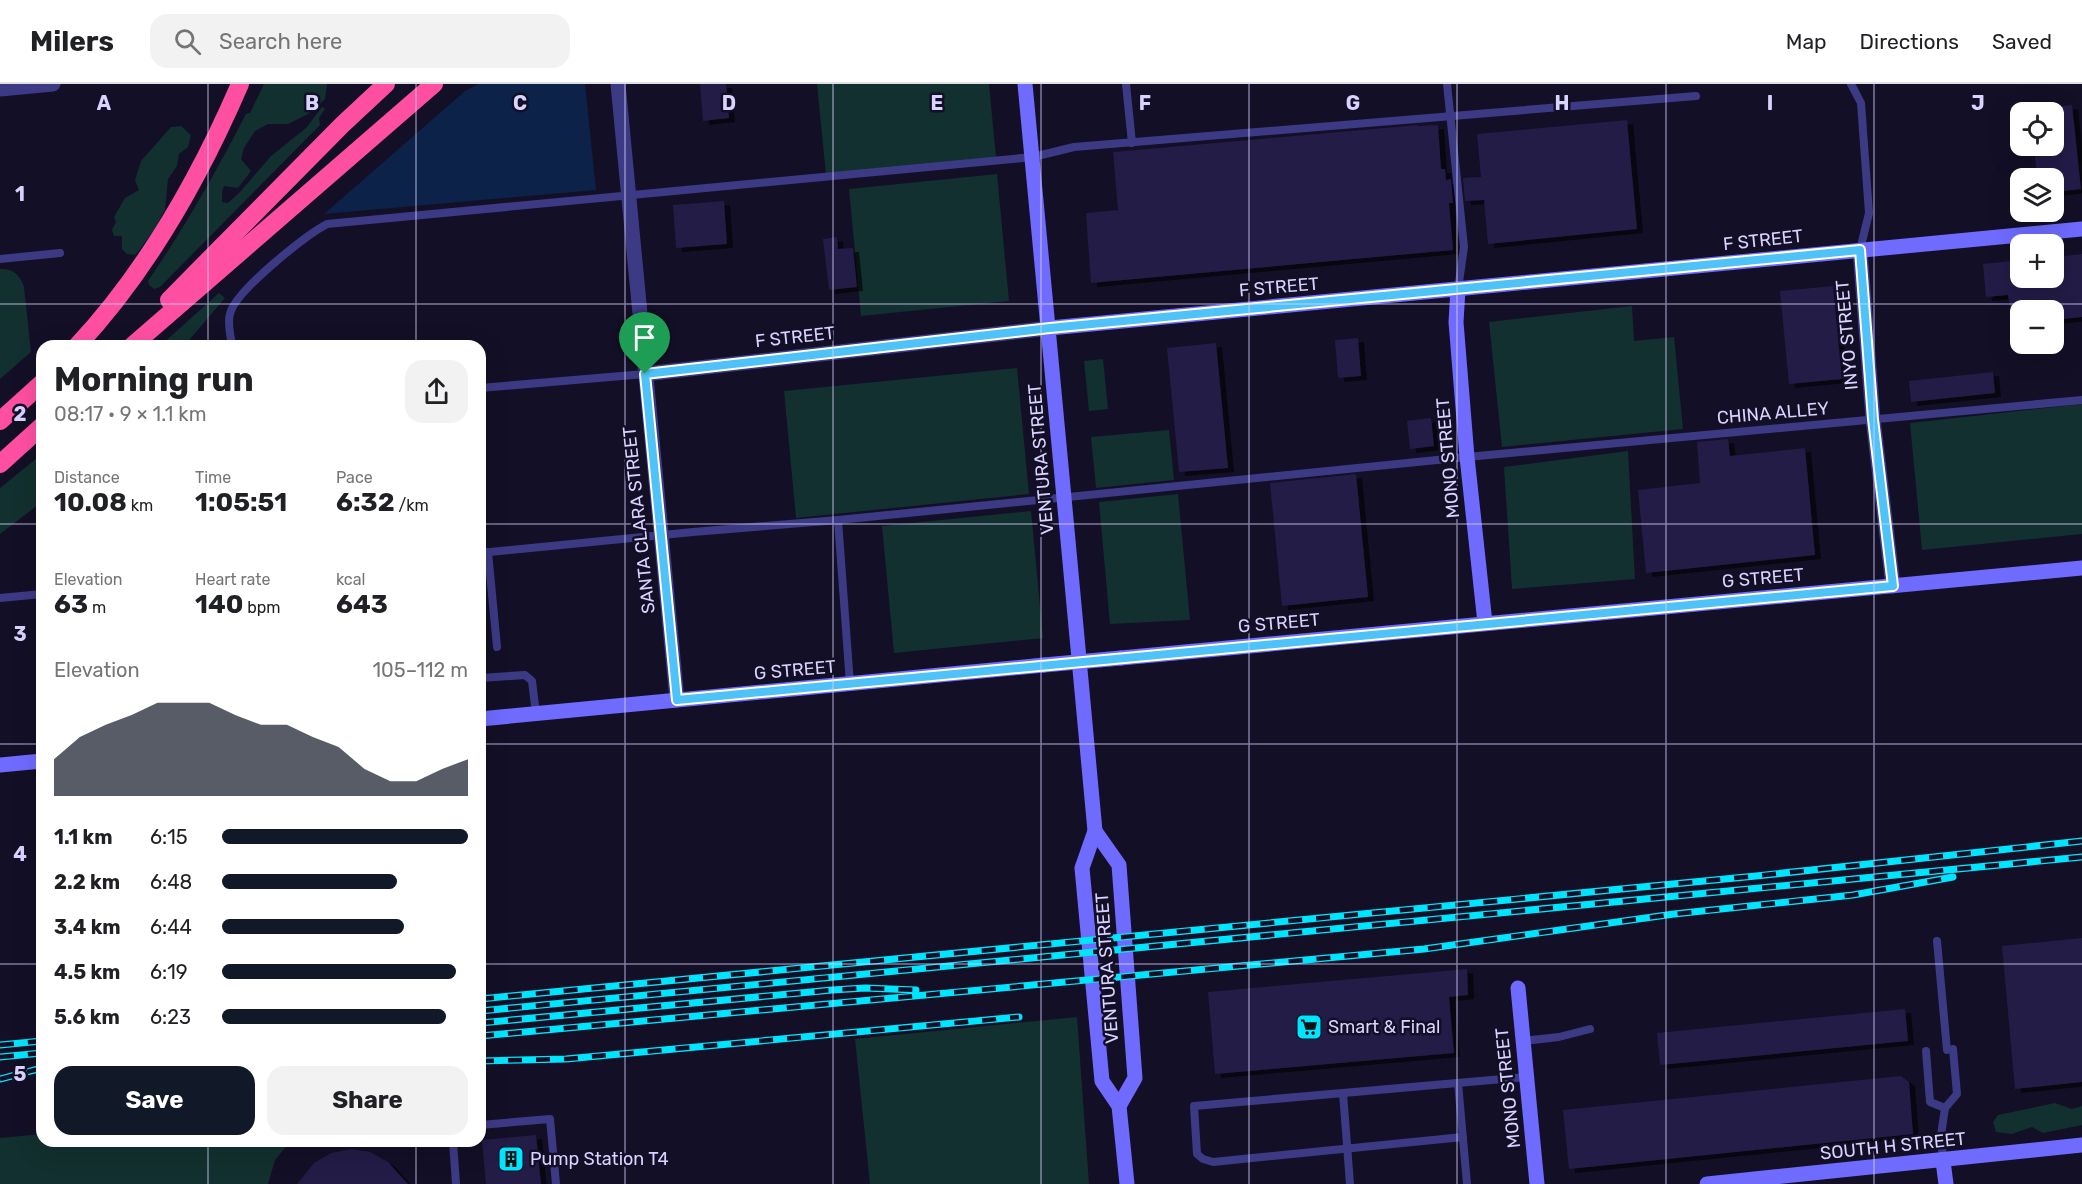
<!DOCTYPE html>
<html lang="en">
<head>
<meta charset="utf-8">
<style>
	:root { --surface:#fff; --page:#f2f2f2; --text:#202124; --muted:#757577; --line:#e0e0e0; --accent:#111827 }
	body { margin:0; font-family:Rubik,sans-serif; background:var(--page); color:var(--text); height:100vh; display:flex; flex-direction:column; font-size:22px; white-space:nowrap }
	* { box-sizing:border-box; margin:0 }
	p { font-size:20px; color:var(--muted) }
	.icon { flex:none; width:33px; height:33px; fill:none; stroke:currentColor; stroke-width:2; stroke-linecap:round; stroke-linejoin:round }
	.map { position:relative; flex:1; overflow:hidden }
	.panel { position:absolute; left:36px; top:256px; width:450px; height:807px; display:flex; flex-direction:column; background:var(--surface); border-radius:18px; box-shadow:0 6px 24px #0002 }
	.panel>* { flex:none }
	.tools { position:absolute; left:2010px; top:18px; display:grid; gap:12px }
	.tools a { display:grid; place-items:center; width:54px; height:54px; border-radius:12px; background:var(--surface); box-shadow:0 6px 24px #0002; font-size:30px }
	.pin { position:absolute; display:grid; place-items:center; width:51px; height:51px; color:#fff; margin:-62px -26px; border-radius:50% 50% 50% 0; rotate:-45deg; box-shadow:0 0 6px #0007 }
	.pin .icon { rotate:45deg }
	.round { display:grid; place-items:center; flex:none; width:63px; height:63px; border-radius:18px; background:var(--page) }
	.overview { display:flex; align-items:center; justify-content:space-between; height:102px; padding:0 18px }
	h1 { font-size:33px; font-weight:700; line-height:45px }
	.metrics { display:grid; grid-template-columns:repeat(3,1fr); gap:9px; height:102px; padding:6px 18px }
	.metrics div { display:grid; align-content:center }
	.metrics b { font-size:26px; font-weight:700 }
	.metrics small { font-size:16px; font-weight:400 }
	.metrics p { font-size:16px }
	.chart { height:168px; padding:12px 18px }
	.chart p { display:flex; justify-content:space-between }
	.chart svg { width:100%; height:108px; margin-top:6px; fill:var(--accent); opacity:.7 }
	.action { display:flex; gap:12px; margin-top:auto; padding:12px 18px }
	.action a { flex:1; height:69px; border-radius:18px; background:var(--accent); color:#fff; font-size:24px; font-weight:700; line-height:69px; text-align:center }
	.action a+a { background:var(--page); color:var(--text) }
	ul { padding:0 18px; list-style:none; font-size:20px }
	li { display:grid; grid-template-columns:96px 72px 1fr; align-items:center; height:45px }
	li i { height:15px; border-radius:8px; background:var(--accent) }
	header { display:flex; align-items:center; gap:36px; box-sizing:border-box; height:84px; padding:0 30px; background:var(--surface); border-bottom:2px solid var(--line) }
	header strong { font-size:28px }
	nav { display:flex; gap:33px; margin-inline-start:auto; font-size:21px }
	.search { width:420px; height:54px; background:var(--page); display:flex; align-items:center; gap:15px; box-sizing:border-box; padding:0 21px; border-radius:18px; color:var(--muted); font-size:22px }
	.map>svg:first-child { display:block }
</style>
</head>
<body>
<header>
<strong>Milers</strong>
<div class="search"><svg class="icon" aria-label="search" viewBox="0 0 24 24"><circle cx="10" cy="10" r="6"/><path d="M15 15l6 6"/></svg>Search here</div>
<nav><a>Map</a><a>Directions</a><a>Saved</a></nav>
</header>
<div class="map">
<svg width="2082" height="1100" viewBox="0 0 2082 1100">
	<defs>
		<filter id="shadow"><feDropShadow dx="6" dy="4" stdDeviation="0" flood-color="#0009"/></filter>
	</defs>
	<rect width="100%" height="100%" fill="#130f26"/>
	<g fill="#12302f">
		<path d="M 264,0 L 327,0 L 325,15 L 310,29 L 288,40 L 268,40 L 255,47 L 244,64 L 241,75 L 251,87 L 238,104 L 224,102 L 222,108 L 222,118 L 228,119 L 240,108 L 271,72 L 306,44 L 322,23 L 325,25 L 319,34 L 320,41 L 160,203 L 154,205 L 149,201 L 148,197 C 185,143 216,88 246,30 L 250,29 Z"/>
		<polygon points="817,0 989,0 996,73 826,91"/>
		<polygon points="181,42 191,51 188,63 179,70 177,82 168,95 165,126 153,148 135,171 127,170 122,165 122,152 114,152 112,146 116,138 114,133 125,114 139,106 135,96 141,77 171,43"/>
		<polygon points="997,90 1009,217 861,232 849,105"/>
		<path d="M 0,185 C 13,184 20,191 24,203 L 31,268 L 0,295 Z"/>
		<polygon points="219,209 225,214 184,262 160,262"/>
		<polygon points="1632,222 1634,257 1674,253 1683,345 1502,363 1489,238"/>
		<polygon points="1103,275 1108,325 1089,327 1084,277"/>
		<polygon points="1017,284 1029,410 796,434 784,307"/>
		<polygon points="2082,320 2082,450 1922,466 1910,339"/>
		<polygon points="1169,346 1174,396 1096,404 1091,353"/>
		<polygon points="1628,367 1635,495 1512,505 1504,383"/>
		<polygon points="42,370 42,418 0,450 0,404"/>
		<polygon points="1178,410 1190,536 1110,540 1099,418"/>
		<polygon points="1031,427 1043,554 894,569 882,442"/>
		<polygon points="1077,933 1089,1100 870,1100 855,955"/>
		<polygon points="2055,1019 2072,1025 2082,1022 2082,1041 2043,1049 2032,1043 2012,1050 1996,1048 1993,1038 1998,1031"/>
		<polygon points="42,1050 42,1058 290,1058 275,1076 268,1100 0,1100 0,1054"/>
	</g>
	<polygon fill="#0c2248" points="478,0 585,0 596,106 324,130 465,7"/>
	<g fill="#241b47" filter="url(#shadow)">
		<polygon points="700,0 726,0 729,34 703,37"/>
		<polygon points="2072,21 2081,105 2054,108 2054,94 2037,94 2034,62 2054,62 2054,23"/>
		<polygon points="1627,36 1637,145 1488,160 1484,116 1465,117 1463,94 1481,93 1477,50"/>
		<polygon points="1418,41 1418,42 1438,41 1441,85 1445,85 1446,96 1451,95 1453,119 1449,119 1453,166 1091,199 1086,129 1118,126 1113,68"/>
		<polygon points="724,117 727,160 676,164 673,121"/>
		<polygon points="837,153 838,165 853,164 857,203 829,206 823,155"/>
		<polygon points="2082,170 2082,233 2054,236 2054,226 2010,226 2008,211 1986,213 1983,180 2020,176 2020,194 2054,194 2054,173"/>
		<polygon points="1833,202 1842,295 1789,300 1780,207"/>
		<polygon points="1358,254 1361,292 1338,294 1335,256"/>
		<polygon points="1216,259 1228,384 1179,388 1167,264"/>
		<polygon points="1993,288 1995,309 1911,318 1909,297"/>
		<polygon points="1431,334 1434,362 1410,365 1407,337"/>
		<polygon points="1728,355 1730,372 1805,364 1815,471 1646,489 1638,406 1700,399 1697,358"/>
		<polygon points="1356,390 1368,513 1282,522 1270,399"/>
		<polygon points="2082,854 2082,998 2015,1005 2002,862"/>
		<polygon points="1467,885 1468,911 1449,913 1454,969 1215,990 1208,908"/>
		<polygon points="1905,925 1908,957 1660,981 1657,949"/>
		<polygon points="1901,992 1909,998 1913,1050 1569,1085 1563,1026"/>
		<polygon points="536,1051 541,1100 486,1100 482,1056"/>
		<polygon points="351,1065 370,1068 388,1078 408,1100 297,1100 314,1079 331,1069"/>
	</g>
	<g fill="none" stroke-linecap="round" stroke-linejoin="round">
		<g stroke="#3d3a85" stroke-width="8">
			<polyline points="1126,0 1132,59"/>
			<polyline points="1447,0 1464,163 1458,205"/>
			<polyline points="1851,0 1861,19 1869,129 1860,166"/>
			<polyline points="0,175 60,169"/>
			<path d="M 232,262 C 231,253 227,239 230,230 C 235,207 305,152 327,140 L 1033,73 L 1074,63 L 1696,12"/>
			<polyline points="480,304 645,290"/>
			<polyline points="838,436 850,600"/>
			<polyline points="488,468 497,563"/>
			<polyline points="480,469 693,448 838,436 1467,373 2082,316"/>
			<polyline points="0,514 42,510"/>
			<polyline points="480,594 525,591 532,597 536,630"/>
			<polyline points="1937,857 1947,966"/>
			<polyline points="1523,957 1559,953 1590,945"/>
			<polyline points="1926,967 1930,1018 1945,1024"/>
			<polyline points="1458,999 1467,1100"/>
			<polyline points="1343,1009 1350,1100"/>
			<polyline points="480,1041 550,1035 556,1100"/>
			<polyline points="1463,1053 1213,1078 1203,1075 1197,1070 1194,1022 1526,993"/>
			<polyline points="453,1058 456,1100"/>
			<polyline points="1943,1077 1941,1051 1945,1024 1957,1010 1953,965"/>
		</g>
		<g stroke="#3d3a85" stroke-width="15">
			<polyline points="618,0 677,616"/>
			<polyline points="0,5 53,0"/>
			<polyline points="1860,166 1873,335 1893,502"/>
			<polyline points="645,290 1050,244"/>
		</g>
		<g stroke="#6f6bff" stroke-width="15">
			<path d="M 1025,0 C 1050,249 1071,498 1095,747 L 1082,784 L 1102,997 L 1119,1022 L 1127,1100"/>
			<polyline points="1458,205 1456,238 1467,373 1485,539"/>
			<polyline points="1050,244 2082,145"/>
			<polyline points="1121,574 2082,484"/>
			<polyline points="480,635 1044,581"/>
			<polyline points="0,681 42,677"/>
			<polyline points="1095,747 1119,781 1135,994 1119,1022"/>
			<polyline points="1518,904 1537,1100"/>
			<polyline points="1943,1077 1946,1100"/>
			<polyline points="1707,1100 2082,1061"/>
		</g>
		<g stroke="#ff4fa3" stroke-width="18">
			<polyline points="169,216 342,41 386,0"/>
			<path d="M 77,262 C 147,187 199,95 240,0"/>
			<polyline points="132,262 434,0"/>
			<polyline points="0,337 42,299"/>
			<polyline points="0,380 42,342"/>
		</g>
		<g stroke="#00e5ff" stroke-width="7">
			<g id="rail">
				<polyline points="480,915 1756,792 2082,757"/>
				<polyline points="480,927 2082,773"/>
				<polyline points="480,939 832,906 865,904 916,906"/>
				<polyline points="480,952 1424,865 1674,830 1853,811 1953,793"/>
				<polyline points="0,961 42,957"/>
				<polyline points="0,973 42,969"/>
				<polyline points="480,977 566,975 1019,933"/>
				<polyline points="0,995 42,984"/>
			</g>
		</g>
		<use href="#rail" stroke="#130f26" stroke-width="4.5" stroke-dasharray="14" stroke-linecap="butt"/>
		<polyline stroke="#6f6bff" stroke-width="15" points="1044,581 1121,574"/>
	</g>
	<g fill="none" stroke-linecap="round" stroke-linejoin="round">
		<g stroke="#fff" stroke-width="12">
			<polygon id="route" points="1860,166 1873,335 1893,502 677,616 645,290 1050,244"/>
		</g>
		<use href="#route" stroke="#4fc3f7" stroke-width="8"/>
	</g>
	<path fill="none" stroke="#d9d4ff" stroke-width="1.5" stroke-opacity="0.55" d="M 208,0 L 208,262M 416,0 L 416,262M 625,0 L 625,1100M 833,0 L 833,1100M 1041,0 L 1041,1100M 1249,0 L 1249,1100M 1457,0 L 1457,1100M 1666,0 L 1666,1100M 1874,0 L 1874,1100M 0,220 L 2082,220M 0,440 L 42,440M 480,440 L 2082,440M 0,660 L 42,660M 480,660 L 2082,660M 0,880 L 42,880M 480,880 L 2082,880M 208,1058 L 208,1100M 416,1058 L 416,1100"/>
	<defs>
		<g id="supermarket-square" transform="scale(1.35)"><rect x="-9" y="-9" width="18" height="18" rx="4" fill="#00e5ff" stroke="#130f26"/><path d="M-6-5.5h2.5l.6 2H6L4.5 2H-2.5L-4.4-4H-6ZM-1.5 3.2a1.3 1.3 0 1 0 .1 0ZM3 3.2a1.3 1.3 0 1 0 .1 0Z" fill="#111"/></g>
		<g id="building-square" transform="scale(1.35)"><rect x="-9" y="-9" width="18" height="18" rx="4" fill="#00e5ff" stroke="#130f26"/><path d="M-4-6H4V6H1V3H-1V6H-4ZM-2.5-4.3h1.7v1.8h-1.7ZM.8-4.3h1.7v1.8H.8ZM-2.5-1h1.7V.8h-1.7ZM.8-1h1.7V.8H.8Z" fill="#111"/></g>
	</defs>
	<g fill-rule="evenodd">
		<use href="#supermarket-square" x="1309" y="943"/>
		<use href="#building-square" x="511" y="1075"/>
	</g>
	<g text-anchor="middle" stroke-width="5" stroke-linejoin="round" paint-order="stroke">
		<g font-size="18" fill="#d9d4ff" stroke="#130f26">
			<text transform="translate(1763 156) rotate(-6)" y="6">F STREET</text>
			<text transform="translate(1279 203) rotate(-5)" y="6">F STREET</text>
			<text transform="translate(1847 251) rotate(-95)" y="6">INYO STREET</text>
			<text transform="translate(795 253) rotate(-6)" y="6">F STREET</text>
			<text transform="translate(1773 329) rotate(-5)" y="6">CHINA ALLEY</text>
			<text transform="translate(1448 374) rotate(-95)" y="6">MONO STREET</text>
			<text transform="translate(1041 375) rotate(-95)" y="6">VENTURA STREET</text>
			<text transform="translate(639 436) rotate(-96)" y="6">SANTA CLARA STREET</text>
			<text transform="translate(1763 494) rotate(-5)" y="6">G STREET</text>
			<text transform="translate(1279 539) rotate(-5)" y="6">G STREET</text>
			<text transform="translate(795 586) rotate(-5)" y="6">G STREET</text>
			<text transform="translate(1107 884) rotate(-94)" y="6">VENTURA STREET</text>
			<text transform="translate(1508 1004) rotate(-96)" y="6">MONO STREET</text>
			<text transform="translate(1893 1062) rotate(-6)" y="6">SOUTH H STREET</text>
		</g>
		<g font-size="18" fill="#d9d4ff" stroke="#130f26" text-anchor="start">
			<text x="1328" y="949">Smart &amp; Final</text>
			<text x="530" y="1081">Pump Station T4</text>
		</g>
	</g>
	<g font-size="20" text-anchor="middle" font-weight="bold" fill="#d9d4ff" stroke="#130f26" stroke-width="5" stroke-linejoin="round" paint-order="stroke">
		<text x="104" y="26">A</text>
		<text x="312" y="26">B</text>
		<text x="520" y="26">C</text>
		<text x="729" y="26">D</text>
		<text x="937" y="26">E</text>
		<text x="1145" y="26">F</text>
		<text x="1353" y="26">G</text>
		<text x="1562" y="26">H</text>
		<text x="1770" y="26">I</text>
		<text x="1978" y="26">J</text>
		<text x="20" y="117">1</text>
		<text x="20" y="337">2</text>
		<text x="20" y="557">3</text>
		<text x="20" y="777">4</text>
		<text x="20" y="997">5</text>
	</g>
</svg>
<div class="tools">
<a><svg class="icon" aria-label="locate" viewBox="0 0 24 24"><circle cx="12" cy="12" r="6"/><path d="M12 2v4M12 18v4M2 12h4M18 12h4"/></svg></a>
<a><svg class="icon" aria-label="layers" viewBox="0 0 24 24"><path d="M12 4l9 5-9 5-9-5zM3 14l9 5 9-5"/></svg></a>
<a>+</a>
<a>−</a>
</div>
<div class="pin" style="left:645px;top:290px;background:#1e9e55"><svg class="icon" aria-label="arrive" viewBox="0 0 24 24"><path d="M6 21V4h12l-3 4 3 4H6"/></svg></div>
<section class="panel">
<div class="overview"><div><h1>Morning run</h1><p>08:17 · 9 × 1.1 km</p></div><a class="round"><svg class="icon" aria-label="share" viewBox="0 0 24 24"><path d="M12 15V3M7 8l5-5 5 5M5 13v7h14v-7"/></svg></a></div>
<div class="metrics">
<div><p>Distance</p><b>10.08<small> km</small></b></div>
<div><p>Time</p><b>1:05:51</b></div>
<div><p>Pace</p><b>6:32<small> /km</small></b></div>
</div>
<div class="metrics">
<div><p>Elevation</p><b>63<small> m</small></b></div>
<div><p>Heart rate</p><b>140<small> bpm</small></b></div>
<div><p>kcal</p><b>643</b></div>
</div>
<div class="chart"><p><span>Elevation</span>105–112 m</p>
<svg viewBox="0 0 160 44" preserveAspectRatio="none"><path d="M0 44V29L10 20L20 15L30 11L40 6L50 6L60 6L70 11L80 15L90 15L100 20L110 24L120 33L130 38L140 38L150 33L160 29V44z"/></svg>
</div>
<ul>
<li><b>1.1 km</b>6:15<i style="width:100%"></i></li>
<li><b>2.2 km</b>6:48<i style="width:71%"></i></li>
<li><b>3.4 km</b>6:44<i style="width:74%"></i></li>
<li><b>4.5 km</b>6:19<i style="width:95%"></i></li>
<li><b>5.6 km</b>6:23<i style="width:91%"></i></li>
</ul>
<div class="action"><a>Save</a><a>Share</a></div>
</section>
</div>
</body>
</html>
